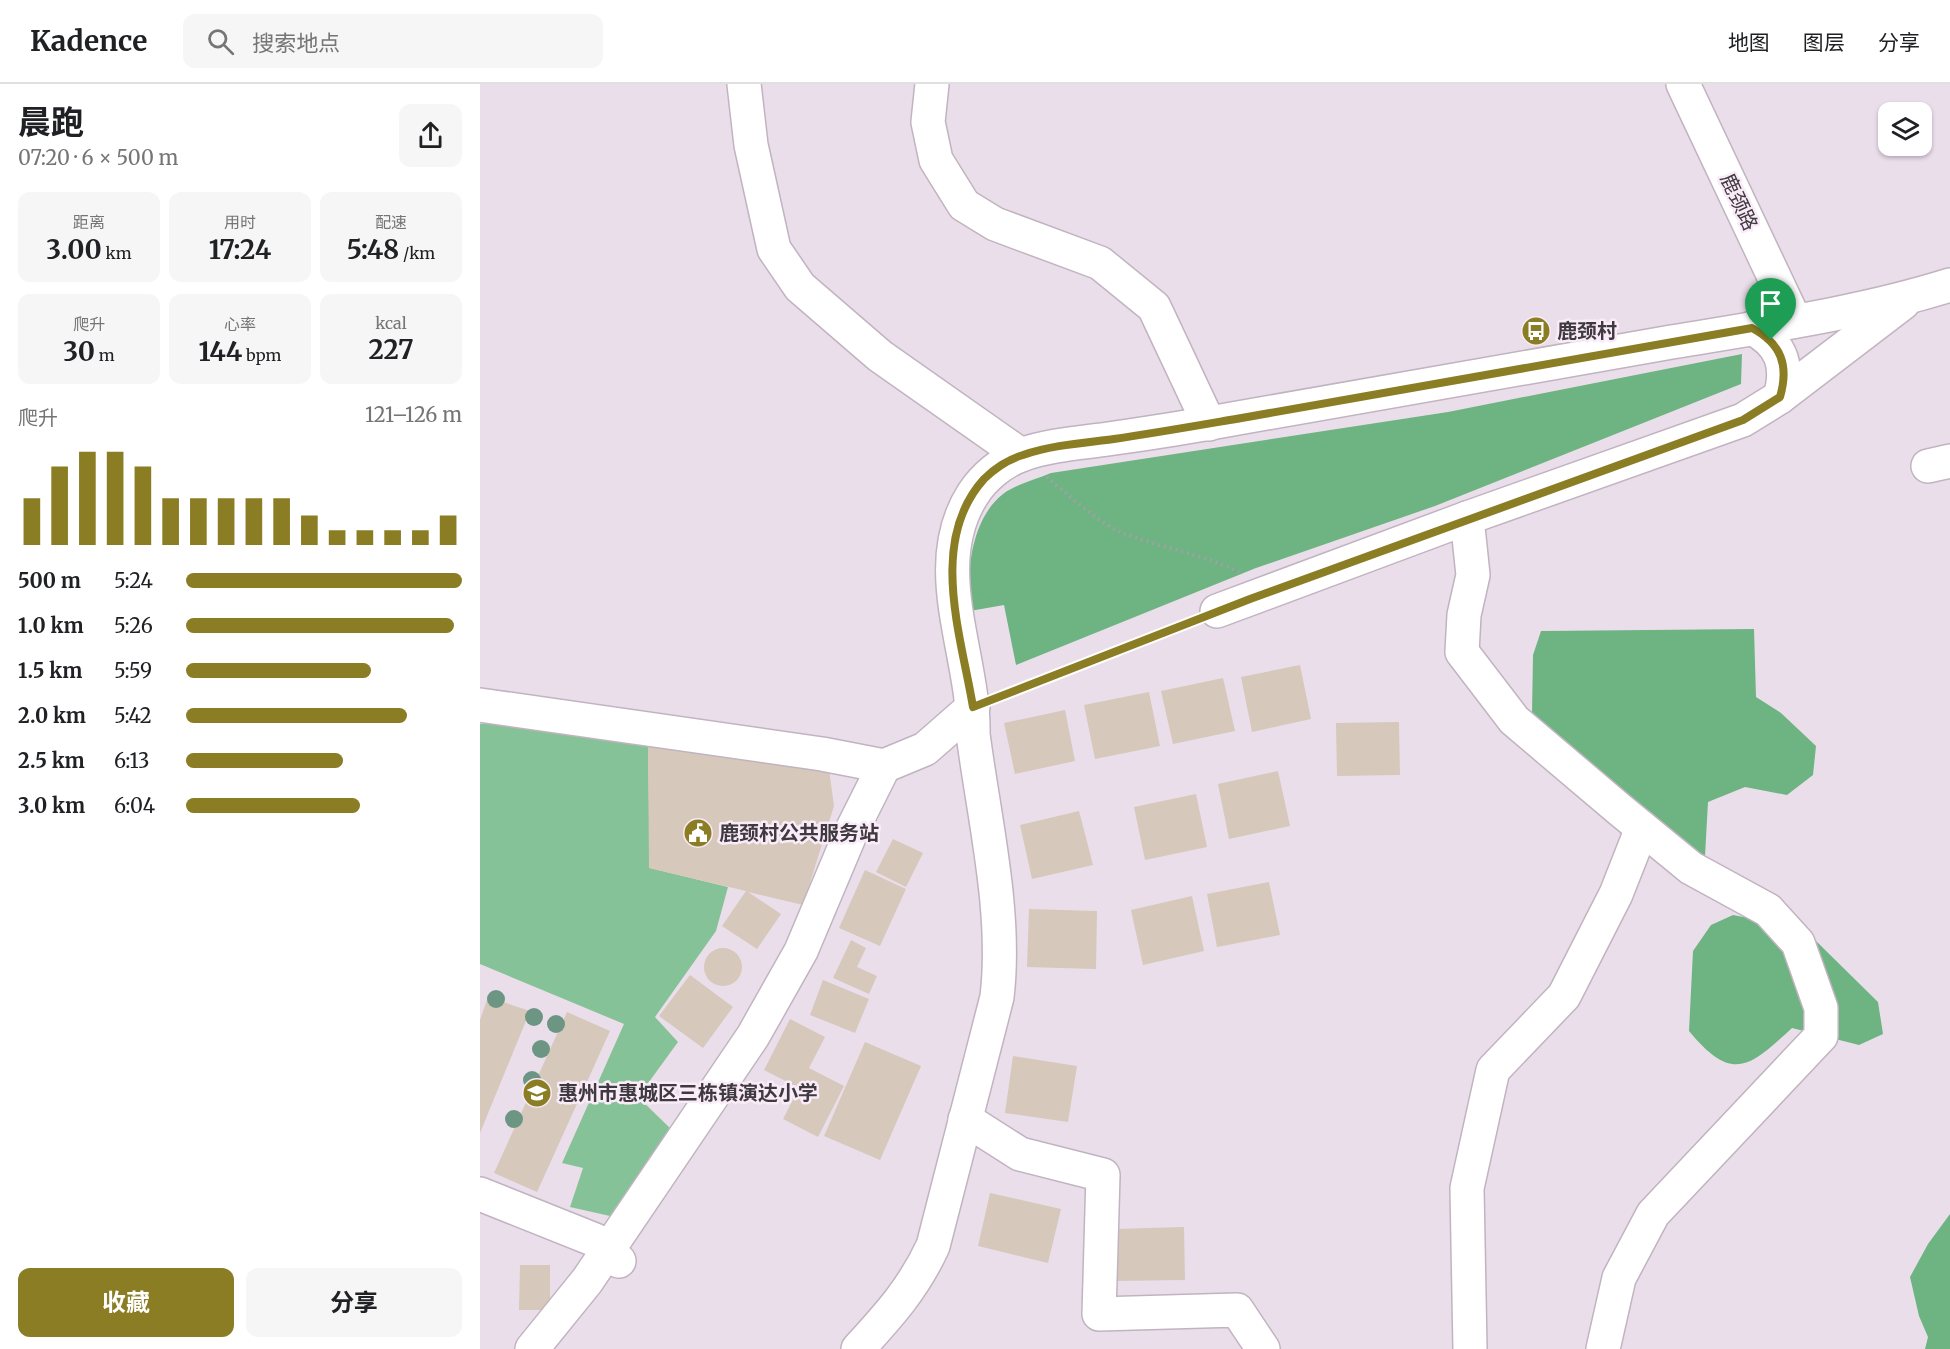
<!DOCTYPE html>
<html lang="zh">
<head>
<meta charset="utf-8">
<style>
	:root { --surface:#fff; --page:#f6f6f6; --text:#202124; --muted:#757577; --line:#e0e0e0; --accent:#8a7d23 }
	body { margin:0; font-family:Merriweather,"Noto Sans SC",serif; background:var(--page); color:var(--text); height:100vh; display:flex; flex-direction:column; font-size:22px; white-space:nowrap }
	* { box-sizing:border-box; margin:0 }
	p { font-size:20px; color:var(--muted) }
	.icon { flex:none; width:33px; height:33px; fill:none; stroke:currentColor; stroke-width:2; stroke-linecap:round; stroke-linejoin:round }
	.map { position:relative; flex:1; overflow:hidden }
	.panel { display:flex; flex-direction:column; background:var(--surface); width:480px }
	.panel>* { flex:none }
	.controls { position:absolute; left:1398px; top:18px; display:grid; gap:12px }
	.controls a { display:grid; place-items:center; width:54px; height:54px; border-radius:12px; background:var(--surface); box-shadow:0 2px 4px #0004; font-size:30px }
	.pin { position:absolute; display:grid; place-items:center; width:51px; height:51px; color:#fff; margin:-62px -26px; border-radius:50% 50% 50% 0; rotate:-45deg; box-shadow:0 0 6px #0007 }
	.pin .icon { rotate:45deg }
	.round { display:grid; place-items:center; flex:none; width:63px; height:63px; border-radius:12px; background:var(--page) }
	.headline { display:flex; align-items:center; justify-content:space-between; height:102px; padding:0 18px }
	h1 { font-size:33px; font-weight:700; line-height:45px }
	.metrics { display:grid; grid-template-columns:repeat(3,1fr); gap:9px; height:102px; padding:6px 18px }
	.metrics div { display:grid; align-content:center; border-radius:12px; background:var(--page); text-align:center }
	.metrics b { font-size:26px; font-weight:700 }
	.metrics small { font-size:16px; font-weight:400 }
	.metrics p { font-size:16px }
	.chart { height:168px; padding:12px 18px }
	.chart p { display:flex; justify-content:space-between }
	.chart svg { width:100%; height:108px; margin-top:6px; stroke:var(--accent); stroke-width:6 }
	.primary-button { display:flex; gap:12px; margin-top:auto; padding:12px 18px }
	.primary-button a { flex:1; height:69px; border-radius:12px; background:var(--accent); color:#fff; font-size:24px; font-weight:700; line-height:69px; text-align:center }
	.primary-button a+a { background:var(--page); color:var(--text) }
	ul { padding:0 18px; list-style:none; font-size:20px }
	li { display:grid; grid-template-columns:96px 72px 1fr; align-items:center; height:45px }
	li i { height:15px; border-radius:8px; background:var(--accent) }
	header { display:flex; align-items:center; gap:36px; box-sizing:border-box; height:84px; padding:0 30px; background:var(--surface); border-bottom:2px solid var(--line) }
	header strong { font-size:28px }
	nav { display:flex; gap:33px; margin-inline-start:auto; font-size:21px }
	.search { width:420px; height:54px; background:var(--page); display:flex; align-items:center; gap:15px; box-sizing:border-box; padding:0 21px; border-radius:12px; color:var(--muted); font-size:22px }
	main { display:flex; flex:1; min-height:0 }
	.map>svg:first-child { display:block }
</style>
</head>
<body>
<header>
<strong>Kadence</strong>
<div class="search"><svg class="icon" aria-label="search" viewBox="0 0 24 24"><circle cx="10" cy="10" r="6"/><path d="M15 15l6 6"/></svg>搜索地点</div>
<nav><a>地图</a><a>图层</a><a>分享</a></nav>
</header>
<main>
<section class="panel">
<div class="headline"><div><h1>晨跑</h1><p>07:20 · 6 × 500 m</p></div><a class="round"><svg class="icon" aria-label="share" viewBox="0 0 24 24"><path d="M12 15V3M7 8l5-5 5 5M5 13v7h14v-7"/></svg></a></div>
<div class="metrics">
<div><p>距离</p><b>3.00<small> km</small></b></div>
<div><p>用时</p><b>17:24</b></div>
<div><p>配速</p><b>5:48<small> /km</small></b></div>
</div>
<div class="metrics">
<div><p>爬升</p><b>30<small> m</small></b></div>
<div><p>心率</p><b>144<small> bpm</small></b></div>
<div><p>kcal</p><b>227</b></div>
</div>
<div class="chart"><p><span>爬升</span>121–126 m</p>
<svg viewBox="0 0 160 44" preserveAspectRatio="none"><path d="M5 44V25M15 44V12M25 44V6M35 44V6M45 44V12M55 44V25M65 44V25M75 44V25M85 44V25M95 44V25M105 44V32M115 44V38M125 44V38M135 44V38M145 44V38M155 44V32"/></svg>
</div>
<ul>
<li><b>500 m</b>5:24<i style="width:100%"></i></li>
<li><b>1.0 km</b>5:26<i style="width:97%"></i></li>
<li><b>1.5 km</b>5:59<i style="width:67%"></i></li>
<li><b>2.0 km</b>5:42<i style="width:80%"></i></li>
<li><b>2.5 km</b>6:13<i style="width:57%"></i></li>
<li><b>3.0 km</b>6:04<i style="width:63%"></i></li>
</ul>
<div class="primary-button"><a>收藏</a><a>分享</a></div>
</section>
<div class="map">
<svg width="1470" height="1265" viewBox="0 0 1470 1265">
	<rect width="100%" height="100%" fill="#ebdeeb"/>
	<polygon fill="#86c297" points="27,637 168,662 170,784 248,803 236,847 175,933 198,958 158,1013 191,1045 130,1132 90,1123 103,1084 82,1079 144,940 0,880 0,640"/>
	<g fill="#6db482">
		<path d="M 1262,270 L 1261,300 L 955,422 L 776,484 L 536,581 L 524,521 L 490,527 C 486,489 491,435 523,410 C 536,400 557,395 571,389 L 968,328 Z"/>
		<polygon points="1274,545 1276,613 1301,629 1336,662 1333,691 1307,711 1265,703 1228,718 1225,772 1180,748 1109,691 1052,629 1053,571 1061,547"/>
		<path d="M 1253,831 L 1278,836 L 1336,857 L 1398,918 L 1403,950 L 1379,961 L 1312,944 C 1269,984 1252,999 1209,947 L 1213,867 L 1231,841 Z"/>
		<polygon points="1470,1130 1470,1265 1445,1265 1448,1253 1439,1232 1430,1193 1448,1160"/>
	</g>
	<g fill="#d6c8bb">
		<polygon points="820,581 831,635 772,648 761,593"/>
		<polygon points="743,594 755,647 693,660 681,607"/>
		<polygon points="669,608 680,662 615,675 604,621"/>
		<polygon points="585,626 595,677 535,690 524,639"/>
		<polygon points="919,638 920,691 857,692 856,639"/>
		<polygon points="168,662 349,685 354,722 323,821 268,808 301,830 277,865 242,842 266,807 169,784"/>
		<polygon points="798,687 810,742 749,755 738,700"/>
		<polygon points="716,710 727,763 665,776 654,723"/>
		<polygon points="599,727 613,781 552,795 540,741"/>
		<polygon points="413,755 443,769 426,803 396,788"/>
		<polygon points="385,786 426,805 400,862 359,844"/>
		<polygon points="789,798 800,851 737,863 727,810"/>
		<polygon points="712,812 724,867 663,881 651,826"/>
		<polygon points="549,825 617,827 616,885 547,883"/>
		<polygon points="371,856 386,864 377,883 397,892 389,910 353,894"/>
		<circle cx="243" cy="883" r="19"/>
		<polygon points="210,891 253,923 223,964 179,932"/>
		<polygon points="343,896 389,915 375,949 330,931"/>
		<polygon points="8,913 50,927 0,1049 0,936"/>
		<polygon points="87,928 130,947 57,1108 14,1089"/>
		<polygon points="310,935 345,953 329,984 364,1002 338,1053 303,1035 319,1004 284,986"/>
		<polygon points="385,958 441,982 400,1076 344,1052"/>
		<polygon points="533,972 597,982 588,1038 525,1029"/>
		<polygon points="510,1109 581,1125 568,1179 498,1162"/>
		<polygon points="704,1143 705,1196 635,1197 635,1145"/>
		<polygon points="40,1181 70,1181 70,1226 39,1226"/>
	</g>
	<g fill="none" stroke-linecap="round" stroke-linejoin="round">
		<g stroke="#c1b4c0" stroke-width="36">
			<g id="minor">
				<polyline points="264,0 271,61 294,165 320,203 400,272 541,371"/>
				<polyline points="452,0 448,38 456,76 484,121 515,140 620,179 674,223 729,340"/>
				<polyline points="1203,0 1315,237"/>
				<path d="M 1272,244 C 1302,260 1309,282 1300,313"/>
				<polyline points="1448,382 1470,377"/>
				<polyline points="987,434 993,491 984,531 982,568 1034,636 1139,725 1211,784 1288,826 1318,859 1341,924 1341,952 1173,1130 1139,1194 1123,1265"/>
				<polyline points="737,527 987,434 1263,336 1300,313 1423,219"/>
				<polyline points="0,621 342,670 404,682 445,665 493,623"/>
				<polyline points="485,1035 540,1070 623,1091 619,1230 757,1226 783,1265"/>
				<polyline points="0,1110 115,1156 139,1177"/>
				<polyline points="52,1265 107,1197 273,952 321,867 372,746 404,682"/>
				<path d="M 378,1265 C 409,1231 433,1205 453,1162 L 517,913 C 527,828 504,735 493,650 C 495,572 446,483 493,410 C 504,393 522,378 541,371 C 568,361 599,359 628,355 C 671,349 715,342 758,334 C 901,309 1044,284 1186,259 C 1281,243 1378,230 1470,201"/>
				<polyline points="990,1265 987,1104 1013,986 1084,912 1136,810 1162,744"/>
			</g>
		</g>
		<g stroke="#a89ea8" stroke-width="4" stroke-dasharray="1.5 4.5" stroke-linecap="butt">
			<path d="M 567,393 C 587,410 621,441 645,450 C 683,464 722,470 759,488"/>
			<polyline points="519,613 711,538"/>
		</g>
		<use href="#minor" stroke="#fff" stroke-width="33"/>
	</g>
	<g fill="#6c9683">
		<circle cx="16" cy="915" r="9"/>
		<circle cx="54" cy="933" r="9"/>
		<circle cx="76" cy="940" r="9"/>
		<circle cx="61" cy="965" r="9"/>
		<circle cx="52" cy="996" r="9"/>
		<circle cx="34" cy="1035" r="9"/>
	</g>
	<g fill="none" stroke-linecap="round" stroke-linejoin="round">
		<g stroke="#fff" stroke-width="12">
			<path id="route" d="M 1272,244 C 1302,260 1309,282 1300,313 L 1263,336 L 770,515 L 493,623 C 481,551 448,457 504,395 C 514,385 529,375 543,371 C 572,361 603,359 634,355 C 675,349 715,342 756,335 C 928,305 1100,275 1272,244 Z"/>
		</g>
		<use href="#route" stroke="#8a7d23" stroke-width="8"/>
	</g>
	<defs>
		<g id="bus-disc" transform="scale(1.5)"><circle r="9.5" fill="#8a7d23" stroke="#f9ebf8"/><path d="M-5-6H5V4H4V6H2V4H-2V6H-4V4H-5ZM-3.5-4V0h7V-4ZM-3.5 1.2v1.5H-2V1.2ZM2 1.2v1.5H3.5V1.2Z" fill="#fff"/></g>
		<g id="civic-disc" transform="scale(1.5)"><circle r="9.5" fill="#8a7d23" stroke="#f9ebf8"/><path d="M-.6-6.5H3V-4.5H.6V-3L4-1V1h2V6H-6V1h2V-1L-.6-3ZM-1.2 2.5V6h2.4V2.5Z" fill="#fff"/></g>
		<g id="school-disc" transform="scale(1.5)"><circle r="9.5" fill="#8a7d23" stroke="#f9ebf8"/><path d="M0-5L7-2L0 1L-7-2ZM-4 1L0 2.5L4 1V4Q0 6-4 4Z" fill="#fff"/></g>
	</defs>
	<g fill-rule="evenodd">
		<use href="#bus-disc" x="1056" y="247"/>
		<use href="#civic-disc" x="218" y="749"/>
		<use href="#school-disc" x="57" y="1009"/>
	</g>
	<g text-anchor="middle" stroke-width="5" stroke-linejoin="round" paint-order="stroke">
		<g font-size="20" fill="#3f3a3f" stroke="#f9ebf8">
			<text transform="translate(1259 118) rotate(65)" y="7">鹿颈路</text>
		</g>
		<g font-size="20" font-weight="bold" fill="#3f3a3f" stroke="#f9ebf8" text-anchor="start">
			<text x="1077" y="254">鹿颈村</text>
			<text x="239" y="756">鹿颈村公共服务站</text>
			<text x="78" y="1016">惠州市惠城区三栋镇演达小学</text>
		</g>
	</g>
</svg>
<div class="controls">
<a><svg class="icon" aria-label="layers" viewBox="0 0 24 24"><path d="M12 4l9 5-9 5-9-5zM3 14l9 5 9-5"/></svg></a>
</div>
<div class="pin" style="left:1291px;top:256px;background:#1e9e55"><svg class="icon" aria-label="arrive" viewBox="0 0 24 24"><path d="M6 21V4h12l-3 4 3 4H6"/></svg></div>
</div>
</main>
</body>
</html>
